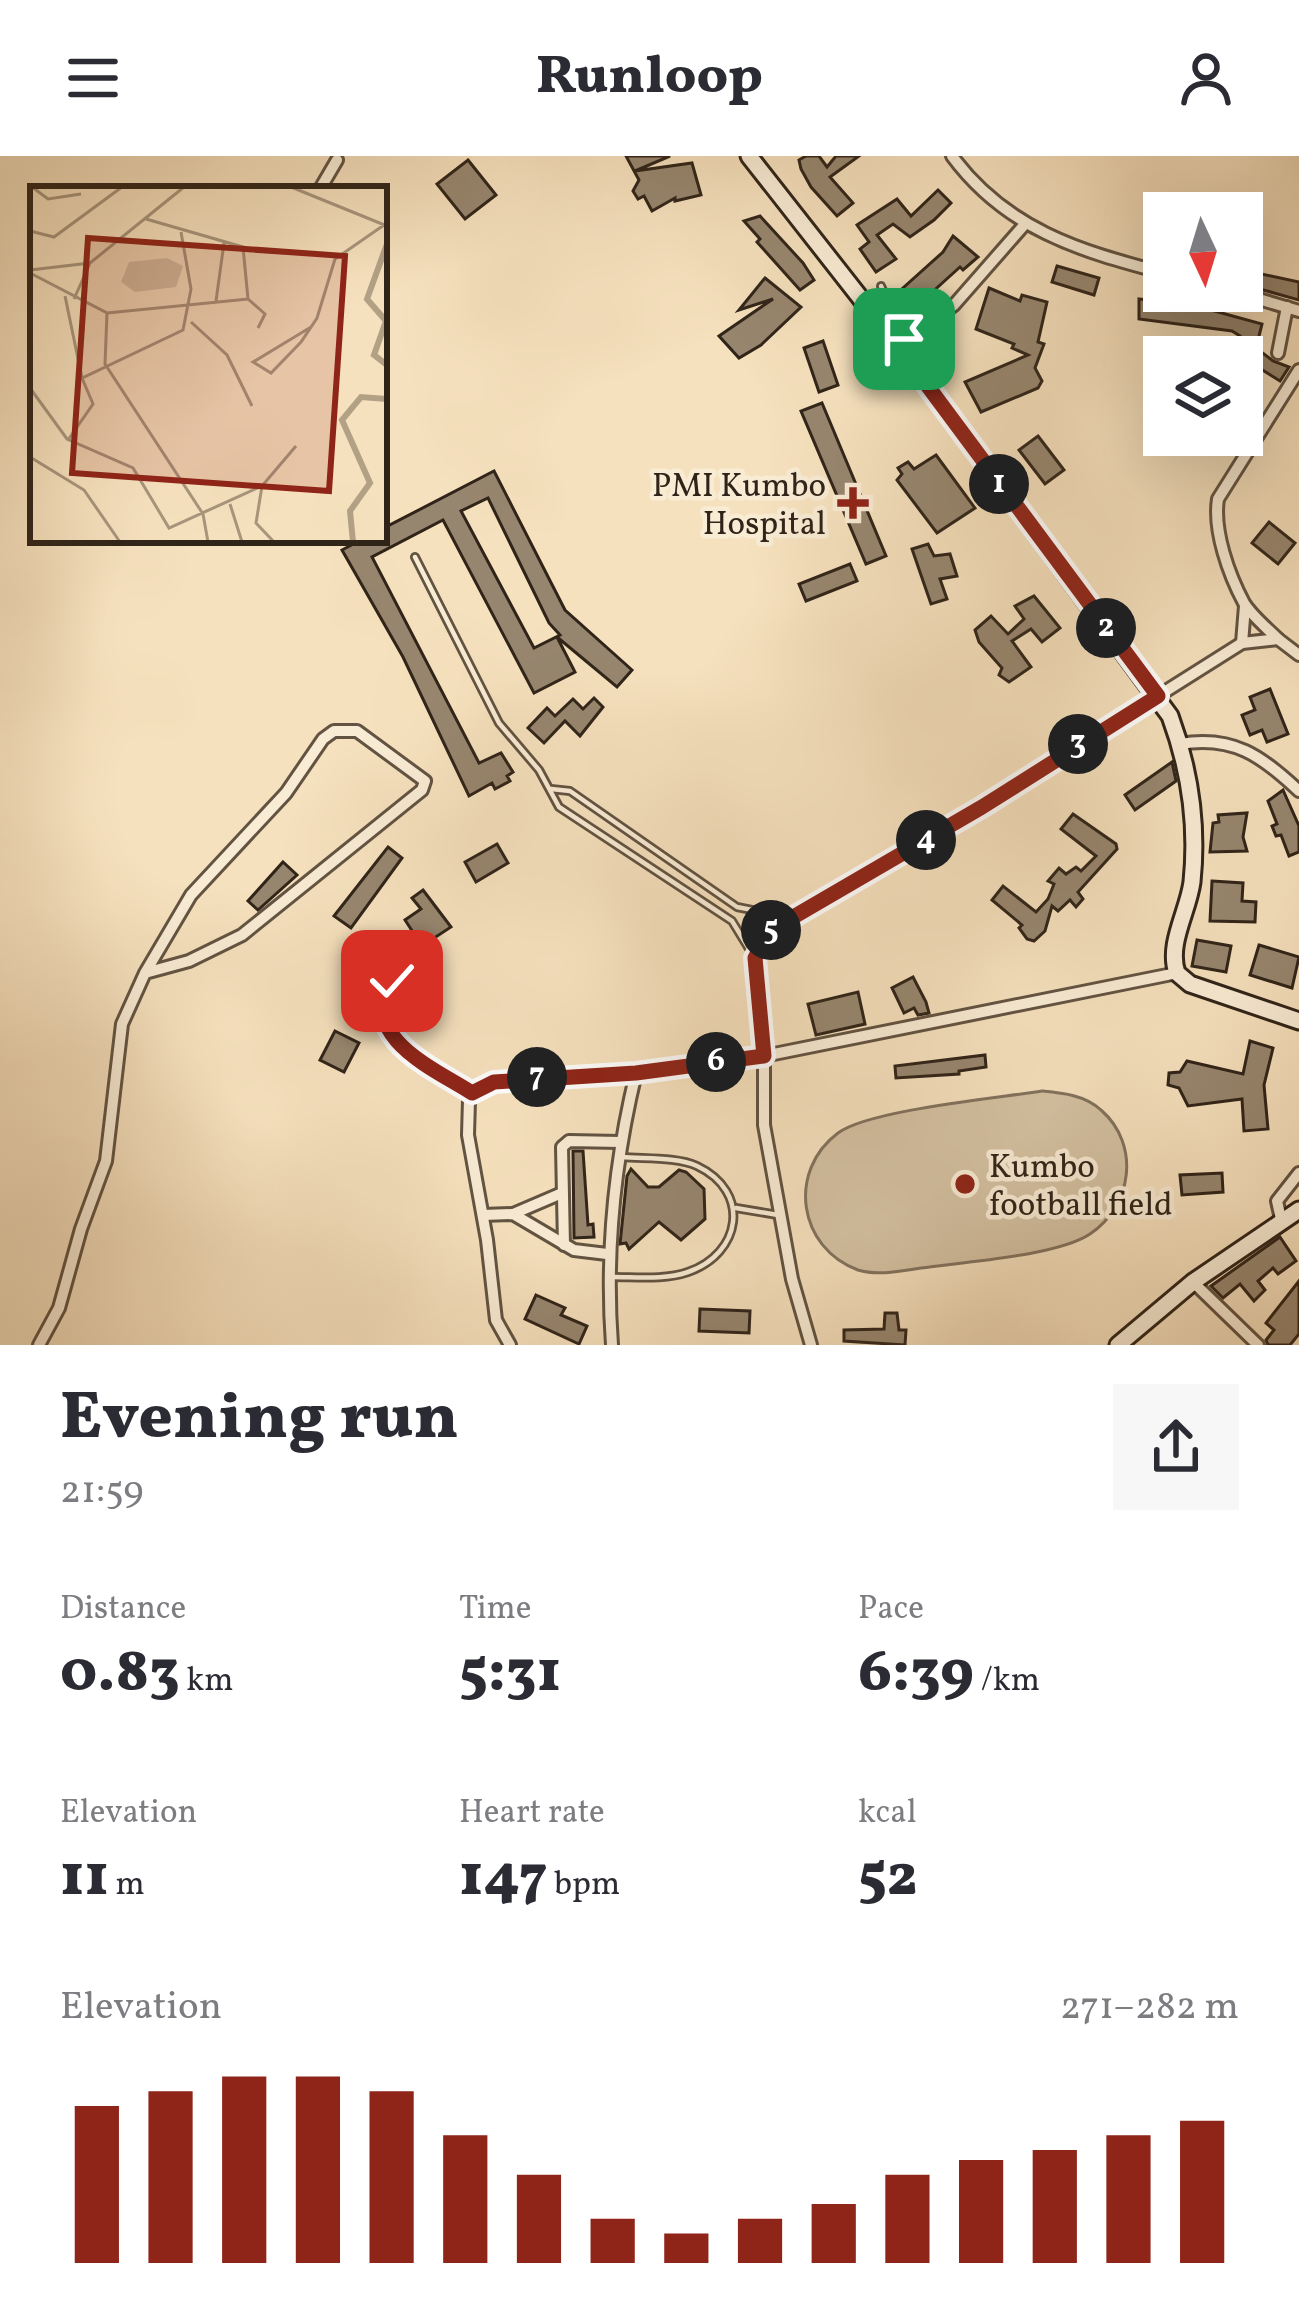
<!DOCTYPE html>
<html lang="en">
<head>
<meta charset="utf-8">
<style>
	:root { --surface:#fff; --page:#f7f7f7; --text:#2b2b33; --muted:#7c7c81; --accent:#8f2418 }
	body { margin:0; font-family:Vollkorn,serif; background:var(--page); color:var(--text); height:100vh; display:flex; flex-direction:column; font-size:45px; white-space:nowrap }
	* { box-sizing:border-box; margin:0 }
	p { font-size:39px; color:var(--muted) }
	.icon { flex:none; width:66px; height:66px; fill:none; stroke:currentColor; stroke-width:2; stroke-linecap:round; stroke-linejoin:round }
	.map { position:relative; height:1189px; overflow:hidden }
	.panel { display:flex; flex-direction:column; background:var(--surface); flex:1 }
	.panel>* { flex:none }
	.needle { width:78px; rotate:176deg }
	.tools { position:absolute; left:1143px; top:36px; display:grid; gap:24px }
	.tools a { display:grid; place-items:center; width:120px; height:120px; border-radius:0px; background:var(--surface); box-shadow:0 12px 48px #0002; font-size:60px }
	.pin { position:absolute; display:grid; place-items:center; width:102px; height:102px; color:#fff; margin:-51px; border-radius:24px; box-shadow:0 6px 18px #0006 }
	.km { position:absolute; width:60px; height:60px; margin:-30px; border-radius:50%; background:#222; color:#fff; font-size:33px; line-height:60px; text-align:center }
	.round { display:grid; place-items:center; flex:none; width:126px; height:126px; border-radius:0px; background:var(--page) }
	.head { display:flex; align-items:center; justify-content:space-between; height:204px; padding:0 60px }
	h1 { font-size:66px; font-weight:800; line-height:90px }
	.figures { display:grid; grid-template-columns:repeat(3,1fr); gap:18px; height:204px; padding:12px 60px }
	.figures div { display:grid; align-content:center }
	.figures b { font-size:60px; font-weight:800 }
	.figures small { font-size:33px; font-weight:400 }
	.figures p { font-size:33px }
	.chart { height:336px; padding:24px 60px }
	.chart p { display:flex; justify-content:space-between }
	.chart svg { width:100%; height:216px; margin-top:12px; stroke:var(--accent); stroke-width:6 }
	header { display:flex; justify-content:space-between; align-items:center; height:156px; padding:0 60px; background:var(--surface); font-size:54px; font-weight:800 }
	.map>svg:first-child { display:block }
</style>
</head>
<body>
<header><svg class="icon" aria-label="menu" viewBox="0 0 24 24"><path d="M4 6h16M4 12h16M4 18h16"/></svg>Runloop<svg class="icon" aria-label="person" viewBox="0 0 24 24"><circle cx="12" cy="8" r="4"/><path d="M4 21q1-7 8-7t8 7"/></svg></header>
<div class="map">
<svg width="1299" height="1189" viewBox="0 0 1299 1189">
	<rect width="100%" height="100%" fill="#f6e1be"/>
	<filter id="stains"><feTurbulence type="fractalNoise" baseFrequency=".00167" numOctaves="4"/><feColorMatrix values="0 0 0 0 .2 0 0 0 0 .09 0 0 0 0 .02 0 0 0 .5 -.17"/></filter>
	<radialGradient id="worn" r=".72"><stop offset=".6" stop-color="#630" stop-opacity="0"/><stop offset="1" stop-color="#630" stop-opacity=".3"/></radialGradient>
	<path fill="#d4c1a2" stroke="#82725e" stroke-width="3" d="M 1042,935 C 1063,937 1085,939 1101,954 C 1141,989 1132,1050 1090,1078 C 1057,1100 963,1106 921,1112 C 901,1115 878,1120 858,1114 C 798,1092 787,1015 838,977 C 869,954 998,942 1042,935 Z"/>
	<g fill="#97866f" stroke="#302419" stroke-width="3" fill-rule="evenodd">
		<polygon points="626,0 670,0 635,15 692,7 701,39 675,45 675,42 652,55 644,40 638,43 633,35 639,24"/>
		<polygon points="806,0 819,0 827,11 836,0 859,0 830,21 853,47 837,60 811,31 801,13 799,4"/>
		<polygon points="468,4 496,39 465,63 437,28"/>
		<polygon points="938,34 951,47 934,64 910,81 893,68 877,79 896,103 876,116 860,93 869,86 857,69 897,43 911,60"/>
		<polygon points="760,60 803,107 814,124 800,134 757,86 760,83 744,65"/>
		<polygon points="953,80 978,101 963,114 960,111 909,157 894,140 943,96"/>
		<polygon points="1242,102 1254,105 1252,116 1299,126 1299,144 1242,128"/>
		<polygon points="1057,110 1099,122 1094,139 1052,126"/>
		<polygon points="765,122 801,151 761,189 739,202 719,180 773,143 739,154"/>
		<polygon points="989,132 1020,145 1022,139 1047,146 1038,186 1044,188 1035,212 1042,225 1038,232 981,256 965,226 1028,199 1012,192 1014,188 976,173"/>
		<polygon points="1139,143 1189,148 1262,168 1256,192 1273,205 1289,211 1280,225 1242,201 1233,201 1240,180 1232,175 1139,163"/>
		<polygon points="823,185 838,229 819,236 804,192"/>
		<polygon points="822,247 886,400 866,408 801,255"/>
		<polygon points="1038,280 1064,314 1045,328 1019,294"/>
		<polygon points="936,299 975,352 937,377 897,324 902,318 898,312 908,306 914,313"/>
		<path d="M 494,315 L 565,454 L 632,514 L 617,531 L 557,481 L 575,516 L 534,537 L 443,364 L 372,401 L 479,607 L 501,597 L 513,616 L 507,620 L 510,625 L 495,633 L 492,627 L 469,640 L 403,501 L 342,394 L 361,384 L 384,384 L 384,372 ZM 488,342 L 549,467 L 560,479 L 534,492 L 461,355 Z"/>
		<polygon points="1269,366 1295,387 1278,408 1252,387"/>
		<polygon points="928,388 934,400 950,398 957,420 940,423 947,443 931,448 912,393"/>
		<polygon points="850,408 857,425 806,445 799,428"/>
		<polygon points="1034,440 1060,472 1042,486 1031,473 1012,485 1031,511 1009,526 999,519 1002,512 979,486 975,474 991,460 1008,478 1024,463 1015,450"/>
		<polygon points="1270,533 1288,578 1267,586 1262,574 1250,579 1242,559 1255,554 1250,541"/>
		<polygon points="594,542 603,551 580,580 565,565 544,587 528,572 547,552 555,560 573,543 583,553"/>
		<polygon points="1172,606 1176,625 1135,654 1125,639"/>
		<polygon points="1283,634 1299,670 1299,696 1289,700 1281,679 1276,680 1272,670 1277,668 1268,645"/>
		<polygon points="1247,657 1243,681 1247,695 1210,696 1213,667 1219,666 1218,659"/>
		<polygon points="1073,658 1116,688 1117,693 1078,736 1083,743 1076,751 1070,744 1058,755 1052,750 1045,775 1034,785 1027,783 1019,772 1022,769 992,744 1003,730 1036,756 1048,743 1054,728 1048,725 1059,712 1066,718 1076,711 1081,715 1096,700 1061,673"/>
		<polygon points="497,688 508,707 476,726 465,706"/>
		<polygon points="388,691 402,702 351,772 334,760"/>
		<polygon points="283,706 297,719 258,754 248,745"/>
		<polygon points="1212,725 1243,727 1242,745 1256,746 1255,766 1210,765"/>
		<polygon points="423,734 451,771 422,790 405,764 421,753 412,742"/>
		<polygon points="1197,784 1231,790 1226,816 1192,810"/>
		<polygon points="1259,789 1299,801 1292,832 1250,819"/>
		<polygon points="913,821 926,846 929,857 918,859 914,852 904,857 892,832"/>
		<polygon points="418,828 436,850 409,871 395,853 395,846"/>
		<polygon points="858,836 865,868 816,879 808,848"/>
		<polygon points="335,875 359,887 344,916 320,904"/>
		<polygon points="1250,885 1273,892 1264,929 1268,973 1244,975 1242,943 1188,950 1179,932 1168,929 1169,917 1180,916 1187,905 1243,918"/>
		<polygon points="985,899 986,911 959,915 959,918 896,922 895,910"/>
		<polygon points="573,995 583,995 588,1069 593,1068 594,1081 574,1082"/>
		<polygon points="631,1013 648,1031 659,1031 679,1014 686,1016 704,1033 705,1063 681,1084 659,1066 629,1093 626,1087 620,1088 627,1020"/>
		<polygon points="1222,1017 1223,1036 1182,1039 1180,1019"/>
		<polygon points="1280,1081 1296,1105 1278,1118 1273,1112 1258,1125 1265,1134 1254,1145 1240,1128 1223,1142 1211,1130"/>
		<polygon points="1299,1125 1299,1178 1290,1189 1268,1189 1266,1184 1274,1174 1266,1167"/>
		<polygon points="536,1139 565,1152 561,1159 587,1170 579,1188 525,1163"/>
		<polygon points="700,1153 750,1155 749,1177 699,1175"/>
		<polygon points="885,1157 897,1157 899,1174 906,1174 905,1189 844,1185 844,1174 884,1173"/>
	</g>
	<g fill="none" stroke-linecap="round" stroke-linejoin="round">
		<g stroke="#625342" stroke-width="10">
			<g id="lane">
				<polyline points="1185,57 1239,45"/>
				<polyline points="1149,113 1154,64 1164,61"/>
				<polyline points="881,130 904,183"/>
				<polyline points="415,401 499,567 539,614 559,651 732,765 754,801"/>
				<polyline points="551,633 570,635 737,751 783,760"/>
				<polyline points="736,1052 778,1059"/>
				<path d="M 613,1121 C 637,1121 665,1124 688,1116 C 741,1098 752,1036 697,1010 C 677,1001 645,1003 622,1001"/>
			</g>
		</g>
		<g stroke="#625342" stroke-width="16">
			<g id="street">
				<path d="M 952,0 C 1006,73 1079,95 1164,117"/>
				<polyline points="320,33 337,4"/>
				<polyline points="1232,135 1299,155"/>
				<polyline points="898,190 954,149 1025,68"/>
				<polyline points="1278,197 1287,151"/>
				<path d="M 1278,483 C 1267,472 1252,460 1244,447 C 1229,419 1213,375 1218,343 L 1299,214"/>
				<polyline points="1242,487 1245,450"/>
				<path d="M 1180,588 C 1233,579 1262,600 1299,635"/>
				<polyline points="413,797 386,833 384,867 408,896 472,937"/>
				<polyline points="513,1058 562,1037"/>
				<polyline points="483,1059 513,1058 574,1094 607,1098"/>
				<polyline points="1281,1063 1277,1045 1299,1017"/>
				<polyline points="564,1089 562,991 569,985 620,986"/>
				<polyline points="1193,1126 1258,1189"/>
				<polyline points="39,1189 59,1152 81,1073 106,1005 122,868 145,817 191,739 286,637 323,583 334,575 357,575 425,625 422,634 242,779 189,805 145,817"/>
				<polyline points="510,1189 496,1164 487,1084 468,979 469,944 479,932 540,921 636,917 764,900 1177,817"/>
				<path d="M 612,1189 C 605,1095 614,1008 636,917"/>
				<polyline points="811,1189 792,1123 764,969 764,900 754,814 762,786 790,760 982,651 1242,487 1278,483 1299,499"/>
			</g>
		</g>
		<g stroke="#302419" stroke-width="21">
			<g id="secondary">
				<path d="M 749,0 L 898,190 L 1170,560 C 1190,614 1198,668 1192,726 C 1188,756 1167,788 1177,817 L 1190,828 L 1299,865"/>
				<polyline points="1118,1189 1193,1126 1299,1054"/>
			</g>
		</g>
		<use href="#lane" stroke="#f9ecd5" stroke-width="4.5"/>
		<use href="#street" stroke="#f9ecd5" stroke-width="10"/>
		<use href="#secondary" stroke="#f9ecd5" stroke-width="15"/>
	</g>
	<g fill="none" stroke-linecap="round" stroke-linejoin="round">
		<g stroke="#fff" stroke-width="24">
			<path id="route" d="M 392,825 C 357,881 435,913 472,937 L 494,926 L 636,917 L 764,900 L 755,802 L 771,774 L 982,651 L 1158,540 L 898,190 L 904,183"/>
		</g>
		<use href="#route" stroke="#8f2418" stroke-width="15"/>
	</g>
	<g fill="#8f2418" stroke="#f9ecd5" stroke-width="4.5">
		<path d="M847 329h12v12h12v12h-12v12h-12v-12h-12v-12h12z"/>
		<circle cx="965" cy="1028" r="12"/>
	</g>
	<g text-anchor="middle" stroke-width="9" stroke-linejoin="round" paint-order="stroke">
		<g font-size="33" fill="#302419" stroke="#f9ecd5" text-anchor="end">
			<text x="826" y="340">PMI Kumbo<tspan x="826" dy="38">Hospital</tspan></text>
			<text x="989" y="1021" text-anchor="start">Kumbo<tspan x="989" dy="38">football field</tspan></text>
		</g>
	</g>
	<g transform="translate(30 30)">
		<rect width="357" height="357" fill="#f6e1be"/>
		<path d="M 137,72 L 153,80 L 146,101 L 105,106 L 91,96 L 99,76 Z" fill="#d4c1a2"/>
		<path fill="none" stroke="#b3a186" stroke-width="6" d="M 357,58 L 337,113 L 356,135 L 344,169 L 357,179M 323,356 L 320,325 L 340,297 L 312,234 L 331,211 L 357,213"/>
		<path fill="none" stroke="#a7957c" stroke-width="3" d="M 2,1 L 18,13 L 51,8M 261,1 L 357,40M 116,33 L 213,61 L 218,113M 0,45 L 24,51 L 92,1M 0,84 L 60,77 L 154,1M 0,87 L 77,127 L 75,178 L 173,328 L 178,356M 35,110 L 52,192 L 153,144 L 161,103 L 151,46M 44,113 L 60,77M 186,115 L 194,57M 77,127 L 218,113 L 235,128 L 228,142M 161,136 L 197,169 L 222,220M 281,141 L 223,176 L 241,187 L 271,156 L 287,132 L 305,73 L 354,39M 0,202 L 37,253 L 103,282 L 139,342 L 232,300 L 226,337 L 244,356M 38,254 L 63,218 L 52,192M 0,271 L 54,304 L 90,356M 232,300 L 266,260M 200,318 L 212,356"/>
		<path fill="#8f2418" fill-opacity="0.15" stroke="#8f2418" stroke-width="6" d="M 58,52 L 315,70 L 299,305 L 42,287 Z"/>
		<rect width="357" height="357" fill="none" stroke="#302419" stroke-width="6"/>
	</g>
	<rect width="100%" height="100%" filter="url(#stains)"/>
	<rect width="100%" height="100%" fill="url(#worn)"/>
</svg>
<div class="tools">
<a><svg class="needle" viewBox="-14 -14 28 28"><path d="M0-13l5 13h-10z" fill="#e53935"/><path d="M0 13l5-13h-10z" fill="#7c7c81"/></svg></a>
<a><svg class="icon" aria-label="layers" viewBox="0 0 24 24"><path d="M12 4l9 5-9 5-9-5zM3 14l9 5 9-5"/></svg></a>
</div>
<div class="pin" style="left:904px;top:183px;background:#1e9e55"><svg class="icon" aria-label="arrive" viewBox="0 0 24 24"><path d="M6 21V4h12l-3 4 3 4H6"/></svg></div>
<div class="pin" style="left:392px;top:825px;background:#d93025"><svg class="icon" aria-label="check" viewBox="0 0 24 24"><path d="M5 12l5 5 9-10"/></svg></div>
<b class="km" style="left:999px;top:328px">1</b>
<b class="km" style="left:1106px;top:472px">2</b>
<b class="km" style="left:1078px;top:588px">3</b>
<b class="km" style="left:926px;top:684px">4</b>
<b class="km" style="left:771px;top:774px">5</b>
<b class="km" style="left:716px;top:906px">6</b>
<b class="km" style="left:537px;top:921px">7</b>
</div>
<section class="panel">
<div class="head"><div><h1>Evening run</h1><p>21:59</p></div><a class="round"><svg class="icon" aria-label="share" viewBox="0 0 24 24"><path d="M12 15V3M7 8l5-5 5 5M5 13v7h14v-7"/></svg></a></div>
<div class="figures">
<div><p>Distance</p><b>0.83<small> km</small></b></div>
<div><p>Time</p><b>5:31</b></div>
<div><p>Pace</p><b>6:39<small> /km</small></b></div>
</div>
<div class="figures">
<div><p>Elevation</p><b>11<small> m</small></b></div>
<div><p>Heart rate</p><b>147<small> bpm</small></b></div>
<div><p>kcal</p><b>52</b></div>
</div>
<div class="chart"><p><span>Elevation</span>271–282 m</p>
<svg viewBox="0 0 160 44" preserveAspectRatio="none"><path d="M5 44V12M15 44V9M25 44V6M35 44V6M45 44V9M55 44V18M65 44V26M75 44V35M85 44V38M95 44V35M105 44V32M115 44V26M125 44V23M135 44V21M145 44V18M155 44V15"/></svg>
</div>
</section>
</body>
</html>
